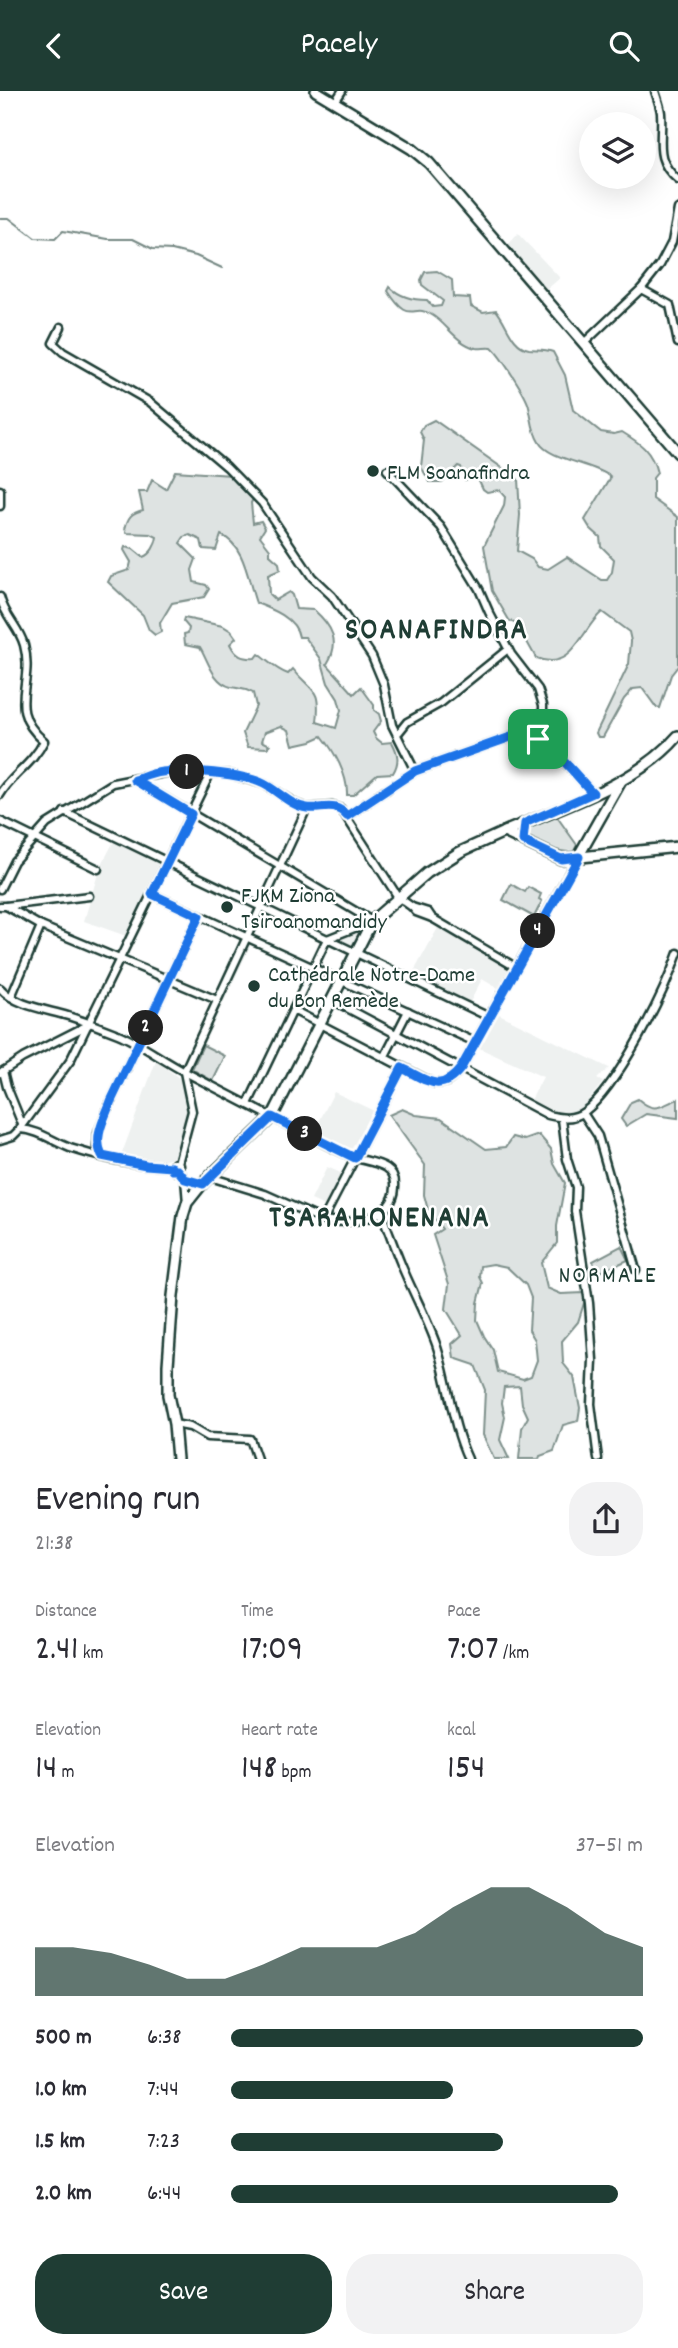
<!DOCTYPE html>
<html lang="en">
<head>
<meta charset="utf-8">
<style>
	:root { --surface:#fff; --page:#f2f2f3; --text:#2b2b33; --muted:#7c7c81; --accent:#1f3d34 }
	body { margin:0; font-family:Dekko,sans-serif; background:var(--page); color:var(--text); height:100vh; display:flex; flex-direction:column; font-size:26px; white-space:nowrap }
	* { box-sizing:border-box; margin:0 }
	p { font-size:23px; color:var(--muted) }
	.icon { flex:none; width:38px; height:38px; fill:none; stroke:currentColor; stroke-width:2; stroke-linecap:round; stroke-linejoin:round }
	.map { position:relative; height:1368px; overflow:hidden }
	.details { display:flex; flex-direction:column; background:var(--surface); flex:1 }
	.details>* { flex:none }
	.buttons { position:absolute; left:579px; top:21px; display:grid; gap:14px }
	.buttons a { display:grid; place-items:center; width:77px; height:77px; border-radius:50%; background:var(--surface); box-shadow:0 7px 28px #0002; font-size:35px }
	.pin { position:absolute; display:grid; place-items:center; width:60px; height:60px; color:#fff; margin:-30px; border-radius:14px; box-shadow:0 4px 10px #0006 }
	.km { position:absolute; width:35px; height:35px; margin:-18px; border-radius:50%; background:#222; color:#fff; font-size:19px; line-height:35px; text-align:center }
	.round { display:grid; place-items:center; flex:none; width:74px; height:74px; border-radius:28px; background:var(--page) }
	.headline { display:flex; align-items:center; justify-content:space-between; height:119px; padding:0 35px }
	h1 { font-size:38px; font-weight:600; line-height:52px }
	.stats { display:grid; grid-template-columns:repeat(3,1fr); gap:10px; height:119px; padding:7px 35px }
	.stats div { display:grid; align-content:center }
	.stats b { font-size:35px; font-weight:600 }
	.stats small { font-size:19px; font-weight:400 }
	.stats p { font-size:19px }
	.chart { height:196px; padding:14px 35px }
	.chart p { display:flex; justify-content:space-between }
	.chart svg { width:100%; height:126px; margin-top:7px; fill:var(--accent); opacity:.7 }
	.cta { display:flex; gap:14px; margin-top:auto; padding:14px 35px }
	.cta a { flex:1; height:80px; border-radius:28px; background:var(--accent); color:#fff; font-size:28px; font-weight:600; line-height:80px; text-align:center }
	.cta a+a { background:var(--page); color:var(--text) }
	ul { padding:0 35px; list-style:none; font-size:23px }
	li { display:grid; grid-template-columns:112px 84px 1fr; align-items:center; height:52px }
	li i { height:18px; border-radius:9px; background:var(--accent) }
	header { display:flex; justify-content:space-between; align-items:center; height:91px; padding:0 35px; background:var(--accent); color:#fff; font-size:32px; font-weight:600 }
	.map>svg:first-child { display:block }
</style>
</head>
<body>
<header><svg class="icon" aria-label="back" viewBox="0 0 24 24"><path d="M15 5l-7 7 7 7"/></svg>Pacely<svg class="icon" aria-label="search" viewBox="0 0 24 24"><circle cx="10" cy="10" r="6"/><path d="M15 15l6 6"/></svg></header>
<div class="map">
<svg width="678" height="1368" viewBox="0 0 678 1368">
	<rect width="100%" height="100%" fill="#fff"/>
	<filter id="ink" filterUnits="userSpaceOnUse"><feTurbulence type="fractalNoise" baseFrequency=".0143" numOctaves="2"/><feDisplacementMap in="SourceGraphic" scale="14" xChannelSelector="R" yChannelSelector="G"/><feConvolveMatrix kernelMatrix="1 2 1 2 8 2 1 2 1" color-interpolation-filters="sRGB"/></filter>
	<g filter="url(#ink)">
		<g fill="#eef1f0" fill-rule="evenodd">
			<polygon points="518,143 560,187 546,199 507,155"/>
			<path d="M 115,748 L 159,769 L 161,778 L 156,801 L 311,873 L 324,848 L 362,831 L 365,837 L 354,860 L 335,850 L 330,853 L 315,881 L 253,849 L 190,982 L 183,979 L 215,912 L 173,893 L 144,953 L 137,949 L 165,891 L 122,873 L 119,867 L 129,846 L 84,830 L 99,779 ZM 152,805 L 196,825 L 168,885 L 124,867 ZM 200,827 L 240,846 L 241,852 L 215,904 L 173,886 Z"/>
			<polygon points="439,835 507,874 510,882 502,897 499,898 482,888 469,913 412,884"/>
			<polygon points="497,922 609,977 597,988 603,991 580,1019 562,1024 531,1009 543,986 477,956"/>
			<polygon points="156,970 183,990 190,1022 175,1065 162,1072 121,1065"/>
			<polygon points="334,1001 374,1020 352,1060 313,1043"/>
			<polygon points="327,1076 343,1083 327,1116 311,1109"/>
		</g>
		<g fill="#dee3e2" stroke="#7e908b" stroke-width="2" fill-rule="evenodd">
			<path d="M 437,180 L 452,189 L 453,206 L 470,207 L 471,215 L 483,221 L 496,219 C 507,231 511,255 529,258 C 538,259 544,258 553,261 L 565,284 L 573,319 L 601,341 L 614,343 L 622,341 C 640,352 652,360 657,382 L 653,387 L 653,408 L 678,426 L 678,575 L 671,584 L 660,617 L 656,616 L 642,597 L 633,598 L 624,608 L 603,646 L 598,646 L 596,642 L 629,573 L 631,550 L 629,541 L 602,521 C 581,538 573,582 536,567 L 527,551 L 524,538 L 509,529 L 492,500 L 484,455 L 504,415 L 505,406 L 499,399 L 487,401 L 483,398 L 477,385 L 465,389 L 461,376 L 458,375 L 442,391 L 430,391 L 421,376 L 424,349 L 420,341 L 424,334 L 434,329 L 518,388 L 520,424 L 517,460 L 532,468 L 538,476 L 548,478 L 567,466 L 602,489 L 607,489 L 612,481 L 614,468 L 601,455 L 600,446 L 590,437 L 585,429 L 611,386 C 593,372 549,369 539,351 C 532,340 532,328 529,316 C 527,305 500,264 492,257 C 486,256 481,258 476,257 C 457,253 447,233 432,224 C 412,211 411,236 388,200 L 390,196 C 400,206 413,209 427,209 L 433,216 L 441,215 L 443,210 L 422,194 L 421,189 L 425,181 Z"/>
			<path d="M 175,380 L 231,384 L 250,404 L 253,408 L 251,412 L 253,432 L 261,430 L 265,437 L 260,445 L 270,458 L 270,464 L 279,472 L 280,479 L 268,484 L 269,503 L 275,509 L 289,501 L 292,504 L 296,518 L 314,519 C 332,535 341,551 327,573 L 354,603 L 361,596 L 374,614 L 374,619 L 379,623 L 381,630 L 373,641 L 376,647 L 382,652 L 392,651 C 398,662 400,671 393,682 L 377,683 L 353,704 L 347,704 C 348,684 334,660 322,645 L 311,650 L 293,654 L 289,639 L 281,635 L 265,641 L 262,650 L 270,654 L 267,657 L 248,656 L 243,642 L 256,615 L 253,602 C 244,597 240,598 231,596 C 213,592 208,569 200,556 L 185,553 L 184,543 L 188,542 L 189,537 L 183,530 L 184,527 L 223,535 L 231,540 L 236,547 L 230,553 C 236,565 242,568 255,567 L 258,563 C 268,570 276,579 288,583 L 293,578 C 312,602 321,595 317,631 L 336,637 L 341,619 L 338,608 L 328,592 L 321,568 L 305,546 L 299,546 C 296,527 272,518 256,512 C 248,490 245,454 221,444 L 216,459 L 203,458 L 201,449 L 190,444 L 184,446 L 180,452 L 196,468 L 192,479 L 194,491 L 206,494 L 209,498 L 204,506 L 172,512 L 160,532 L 161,541 L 155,544 L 149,539 L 143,524 L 108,491 L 111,485 L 129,479 L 131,471 L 124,459 L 125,456 L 133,458 L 143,466 C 151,463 156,454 157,446 L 151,443 L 127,442 L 125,438 C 128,426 131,422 143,419 L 139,401 L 147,401 L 152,389 L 166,398 Z"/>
			<polygon points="555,723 577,754 573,762 548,758 527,748 529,734"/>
			<polygon points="511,793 525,801 528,796 541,803 539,808 542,810 534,826 503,809"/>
			<polygon points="203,954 225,965 213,990 192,978"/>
			<path d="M 638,1008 C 655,1023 660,1015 678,1008 L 678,1027 L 646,1023 L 626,1035 L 621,1028 L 631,1011 Z"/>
			<path d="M 402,1018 L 416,1024 L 441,1027 L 486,1058 L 506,1056 L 513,1046 L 525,1049 L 539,1044 L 551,1058 L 554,1073 L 565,1092 L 557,1135 L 557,1152 L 541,1172 L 547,1197 L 561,1203 L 584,1202 L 586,1206 L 578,1231 L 562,1250 L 563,1272 L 574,1286 L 580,1317 L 578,1330 L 563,1334 L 554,1360 L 540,1365 L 539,1368 L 519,1368 L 522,1337 L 528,1326 L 522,1313 L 520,1295 L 504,1296 L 502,1312 L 505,1326 L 500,1349 L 509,1368 L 494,1368 L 483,1344 L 485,1299 L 475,1274 L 454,1267 L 452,1253 L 462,1244 L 446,1218 L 449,1193 L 433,1144 L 442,1138 L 428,1119 L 424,1104 L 425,1074 L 389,1024 ZM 493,1173 L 507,1176 L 526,1194 L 531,1207 L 529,1239 L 535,1249 L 537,1269 L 531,1285 L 523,1288 L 498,1281 L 493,1259 L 484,1245 L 477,1229 L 478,1212 L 483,1192 L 480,1186 L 481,1175 Z"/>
			<polygon points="621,1155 628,1169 596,1183 593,1170"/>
		</g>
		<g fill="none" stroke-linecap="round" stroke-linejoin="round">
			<polyline stroke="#758883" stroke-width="2" points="0,127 9,127 35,147 55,148 63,140 108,148 133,148 153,158 172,159 196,165 222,177"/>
			<g stroke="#1f3d34" stroke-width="11">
				<g id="street">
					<path d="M 655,0 C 657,7 660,14 661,22 C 663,50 653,68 678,89"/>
					<polyline points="335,11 342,0"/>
					<polyline points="641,198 660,174 672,151 678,118"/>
					<polyline points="61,236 53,252 63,261 150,311 227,376 262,412 312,486 332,505 372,565 384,594 392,634 415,680"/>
					<polyline points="584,252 641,198 670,214 678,252"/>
					<polyline points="387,379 441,436 479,498 489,521 511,563 538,598 543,614 543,629 538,648"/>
					<polyline points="0,399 0,415"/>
					<path d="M 0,506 C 5,526 19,536 24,554 C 35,594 5,617 44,650 C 33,673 11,685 0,704"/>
					<polyline points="399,641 407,631 441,612 508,558"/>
					<polyline points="135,689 372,830"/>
					<polyline points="64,721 489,926"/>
					<path d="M 347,725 L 415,680 L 519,643 C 547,644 574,683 593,702"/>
					<polyline points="0,730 98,778"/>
					<polyline points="0,798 14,770 47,733 113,692 175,680 229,683 264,693 296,713 307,717"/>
					<polyline points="152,803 475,951"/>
					<polyline points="0,815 6,815 41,835 217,909"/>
					<polyline points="6,815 89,805"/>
					<polyline points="412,816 428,821 432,827"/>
					<path d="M 0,897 C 16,915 45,918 68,925 C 84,930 101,936 118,943 C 142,953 163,970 187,982 C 231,1005 275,1028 319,1050 C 330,1056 341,1061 353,1066 C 369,1072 397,1071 395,1096 C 394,1129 349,1134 323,1129"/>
					<polyline points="11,906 41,835"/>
					<path d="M 332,909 L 548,1024 C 561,1027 573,1029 584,1021 C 618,996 664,902 678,862"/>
					<path d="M 293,919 L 433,992 C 447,994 452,988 461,977 L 578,766"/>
					<polyline points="384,967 408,920"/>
					<polyline points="3,980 7,996 22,1033"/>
					<polyline points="0,982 23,967 88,934"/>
					<polyline points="248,1013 327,848 372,830"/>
					<polyline points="583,1022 598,1045 636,1179"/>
					<polyline points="562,1028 567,1068 576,1096 575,1120 589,1212 593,1269 591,1313 598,1368"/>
					<polyline points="20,1038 70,970 210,683"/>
					<path d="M 0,1049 L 13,1045 L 20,1038 C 39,1039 52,1050 70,1057 C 103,1068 137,1074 171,1076 L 175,1080 L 180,1077 L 180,1074 L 175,1072 L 171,1076"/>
					<polyline points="101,1065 97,1056 98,1042 111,1010 199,825"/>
					<polyline points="178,1072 192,1020 184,981 307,717 332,715 341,718 398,806 412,816 416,821 432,827 517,877"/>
					<polyline points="179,1079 185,1088 187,1112"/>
					<polyline points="210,1086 265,1103 323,1129 402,977"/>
					<path d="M 381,1122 C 388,1139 394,1156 401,1173 C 412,1200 426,1225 436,1253 C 449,1291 451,1332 468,1368"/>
					<polyline points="174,1333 190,1336 207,1346 250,1348 257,1368"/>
				</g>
			</g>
			<g stroke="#1f3d34" stroke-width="14">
				<g id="secondary">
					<polyline points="316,0 412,58 429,72 678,362"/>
					<path d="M 504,741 C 562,716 636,694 678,645"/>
					<polyline points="578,766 621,690"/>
					<polyline points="177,1368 174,1333 168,1304 168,1274 173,1205 183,1125 187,1112 203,1092 272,1026 372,830 427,782 460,761 504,741 561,768 678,756"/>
				</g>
			</g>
			<use href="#street" stroke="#fff" stroke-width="6"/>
			<use href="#secondary" stroke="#fff" stroke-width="9"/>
		</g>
	</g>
	<g fill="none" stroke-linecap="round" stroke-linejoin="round" filter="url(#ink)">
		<g stroke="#fff" stroke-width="14">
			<path id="route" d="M 519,643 C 547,644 574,683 593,702 L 525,732 L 523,750 L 561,768 L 579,766 L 461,977 C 440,1004 427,989 402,977 L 355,1067 L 272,1026 L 203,1093 L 185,1088 L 178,1079 L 173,1079 L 172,1076 L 146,1074 L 102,1065 C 93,1046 104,1029 111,1010 L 199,825 L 152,803 L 191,723 L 135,689 C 144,686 153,682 162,681 C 186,678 242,682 264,693 C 278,700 291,715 307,717 C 323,719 334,710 347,725 L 415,680 Z"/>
		</g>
		<use href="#route" stroke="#1a73e8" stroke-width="9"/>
	</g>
	<g fill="#1f3d34" stroke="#fff" stroke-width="2.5">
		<circle cx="373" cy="380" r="7"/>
		<circle cx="227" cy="816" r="7"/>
		<circle cx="254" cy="895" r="7"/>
	</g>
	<g text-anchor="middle" stroke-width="5" stroke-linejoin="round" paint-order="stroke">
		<g font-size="23" fill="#1f3d34" stroke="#fff" text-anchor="start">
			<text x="387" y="388">FLM Soanafindra</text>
			<text x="241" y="811">FJKM Ziona<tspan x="241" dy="26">Tsiroanomandidy</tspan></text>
			<text x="268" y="890">Cathédrale Notre-Dame<tspan x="268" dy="26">du Bon Remède</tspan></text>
		</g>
		<g font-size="24" letter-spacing="2" fill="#1f3d34" stroke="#fff">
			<text x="608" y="1191">NORMALE</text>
		</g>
		<g font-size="30" font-weight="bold" letter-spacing="2" fill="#1f3d34" stroke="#fff">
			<text x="437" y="547">SOANAFINDRA</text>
			<text x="380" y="1135">TSARAHONENANA</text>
		</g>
	</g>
</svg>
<div class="buttons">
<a><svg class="icon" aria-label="layers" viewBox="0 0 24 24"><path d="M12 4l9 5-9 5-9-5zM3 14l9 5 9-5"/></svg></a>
</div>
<div class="pin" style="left:538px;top:648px;background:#1e9e55"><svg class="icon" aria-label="arrive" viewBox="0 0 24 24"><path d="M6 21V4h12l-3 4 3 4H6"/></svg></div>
<b class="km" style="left:187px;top:681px">1</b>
<b class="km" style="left:146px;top:937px">2</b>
<b class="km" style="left:305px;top:1043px">3</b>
<b class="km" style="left:538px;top:840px">4</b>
</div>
<section class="details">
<div class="headline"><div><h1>Evening run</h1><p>21:38</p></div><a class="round"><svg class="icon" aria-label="share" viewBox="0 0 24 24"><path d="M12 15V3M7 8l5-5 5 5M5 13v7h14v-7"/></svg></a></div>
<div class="stats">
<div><p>Distance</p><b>2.41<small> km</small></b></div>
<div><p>Time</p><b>17:09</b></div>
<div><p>Pace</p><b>7:07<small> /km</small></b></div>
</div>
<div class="stats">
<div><p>Elevation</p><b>14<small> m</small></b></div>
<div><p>Heart rate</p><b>148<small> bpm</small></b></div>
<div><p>kcal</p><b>154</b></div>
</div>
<div class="chart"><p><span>Elevation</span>37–51 m</p>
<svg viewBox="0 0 160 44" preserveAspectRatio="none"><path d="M0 44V27L10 27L20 29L30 33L40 38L50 38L60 33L70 27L80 27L90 27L100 22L110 13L120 6L130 6L140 13L150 22L160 27V44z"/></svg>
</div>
<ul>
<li><b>500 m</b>6:38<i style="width:100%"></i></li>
<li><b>1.0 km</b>7:44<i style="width:54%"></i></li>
<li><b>1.5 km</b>7:23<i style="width:66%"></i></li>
<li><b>2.0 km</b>6:44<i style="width:94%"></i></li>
</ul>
<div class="cta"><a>Save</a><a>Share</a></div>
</section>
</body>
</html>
